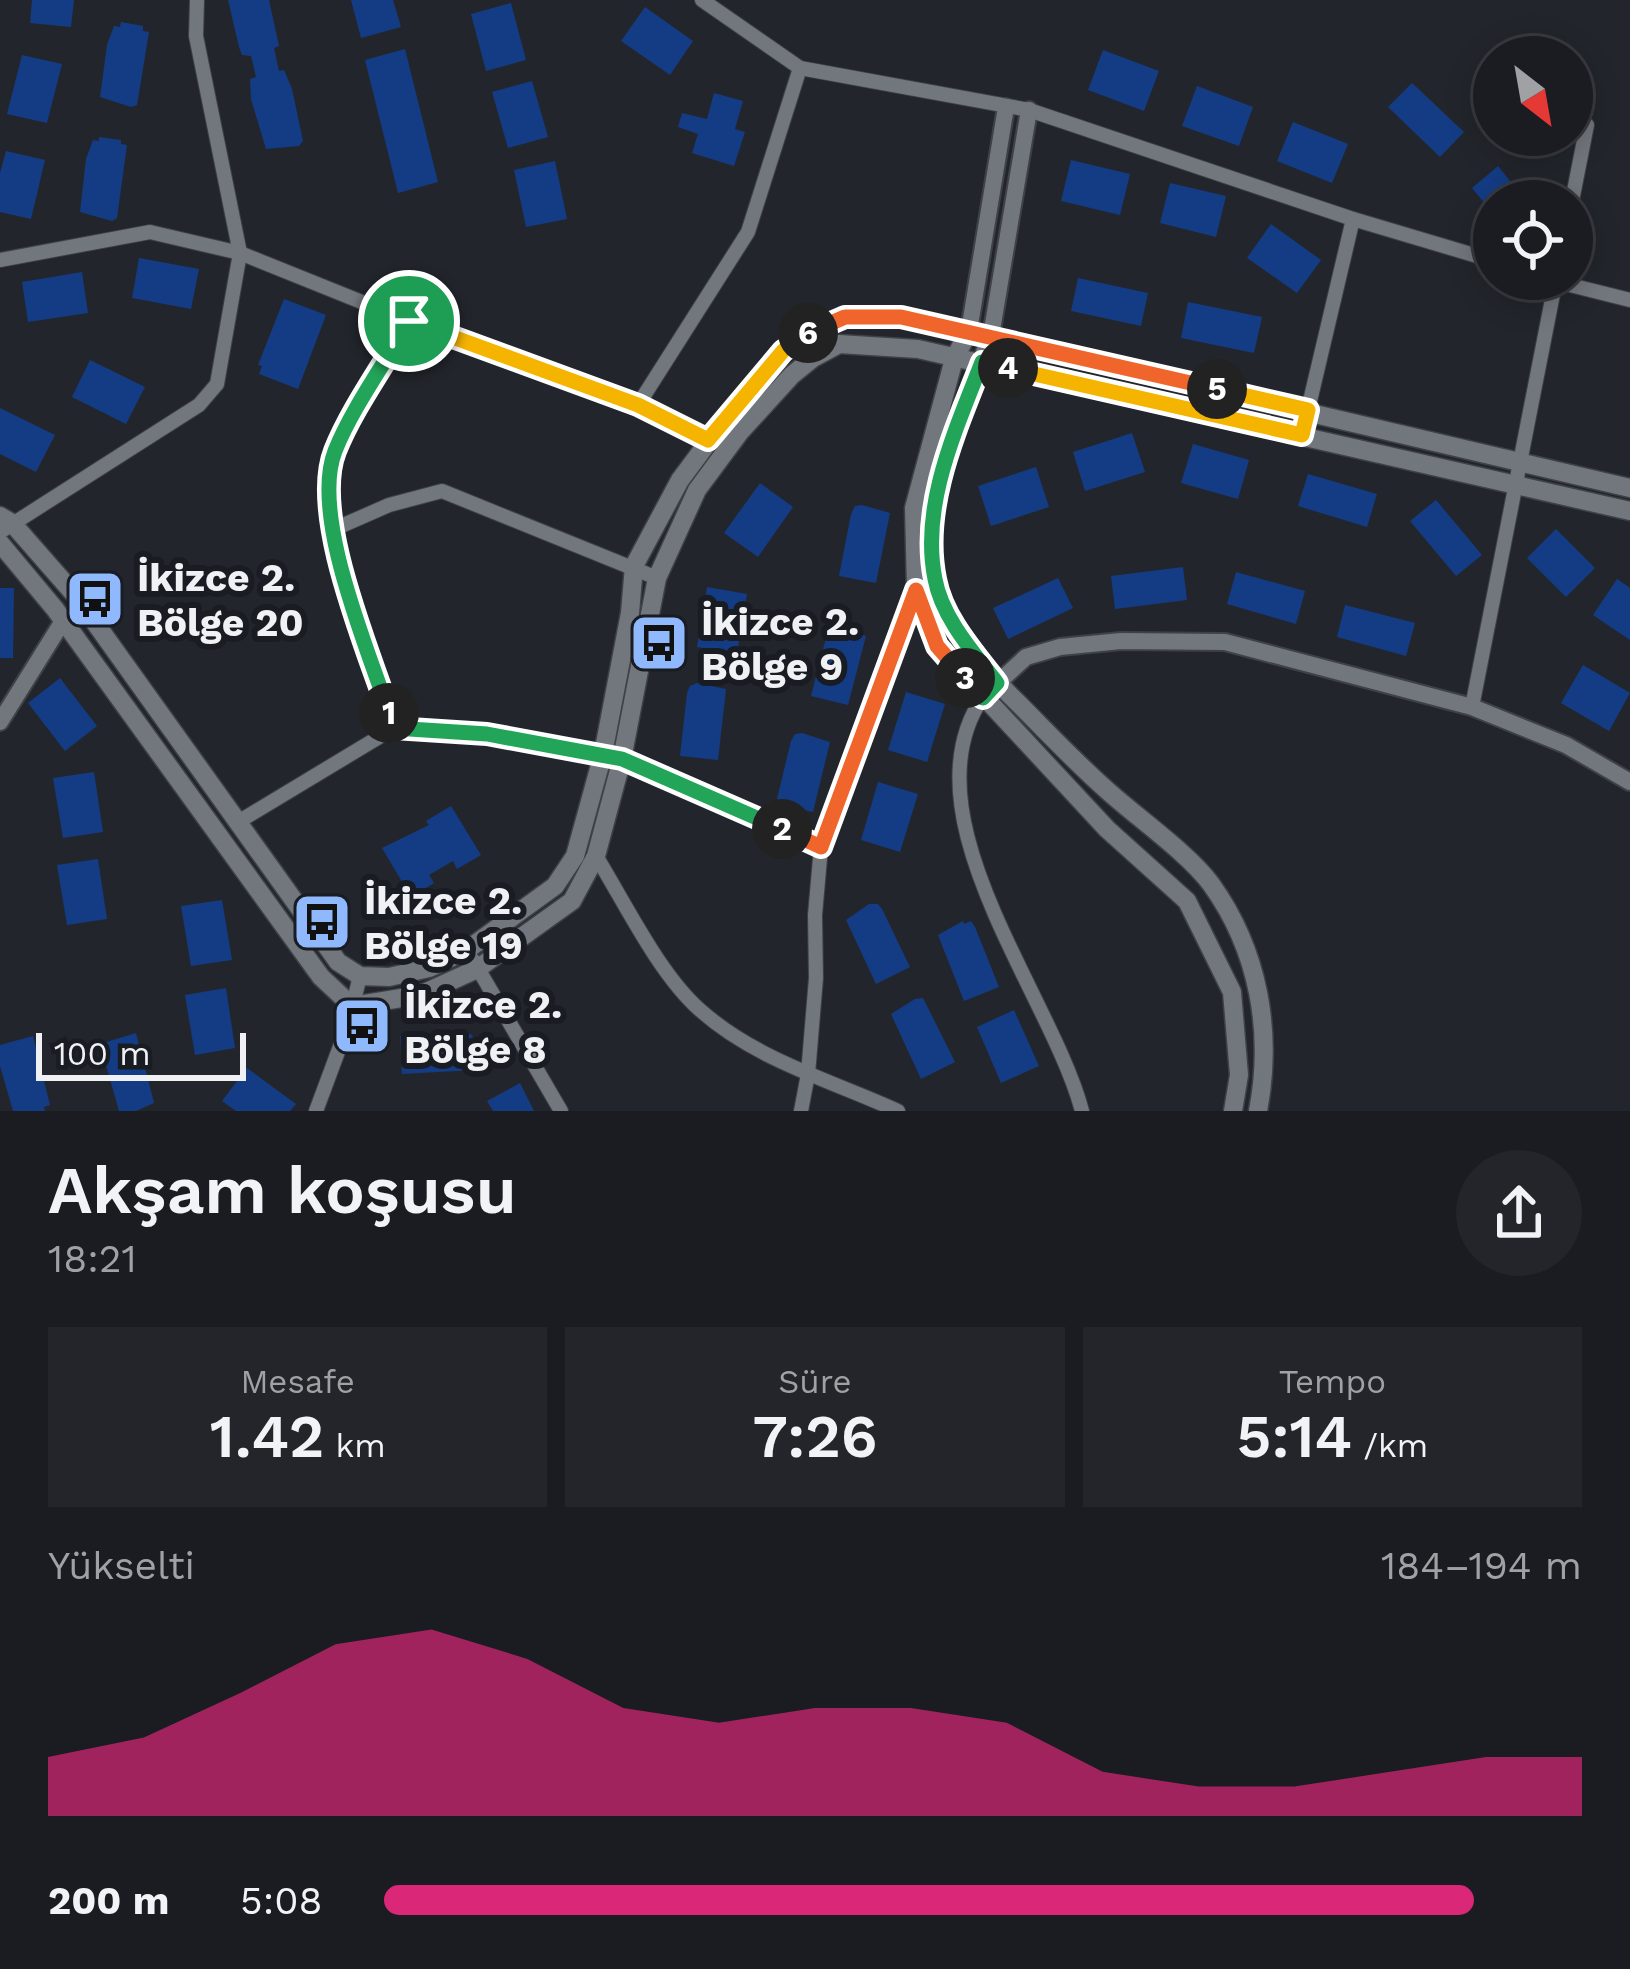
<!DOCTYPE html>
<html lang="tr">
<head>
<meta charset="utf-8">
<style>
	:root { --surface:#1a1c21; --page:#23252a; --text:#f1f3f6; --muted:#9fa1a5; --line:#383a3f; --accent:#db2777 }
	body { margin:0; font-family:"Work Sans",sans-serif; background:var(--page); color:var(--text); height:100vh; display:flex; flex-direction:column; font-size:45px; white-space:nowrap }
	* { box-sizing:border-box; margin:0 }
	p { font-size:39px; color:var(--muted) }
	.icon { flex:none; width:66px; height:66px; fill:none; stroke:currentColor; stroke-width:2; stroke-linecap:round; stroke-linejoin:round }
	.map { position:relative; height:1111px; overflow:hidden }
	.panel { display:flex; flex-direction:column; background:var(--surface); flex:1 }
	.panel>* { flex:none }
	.needle { width:78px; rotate:149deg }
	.tools { position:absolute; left:1473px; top:36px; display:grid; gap:24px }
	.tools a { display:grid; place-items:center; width:120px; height:120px; border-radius:50%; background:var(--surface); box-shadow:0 6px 30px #0003,0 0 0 3px var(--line); font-size:60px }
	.scale { position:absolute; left:36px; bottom:30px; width:210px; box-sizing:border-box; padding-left:12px; border:6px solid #eff1f5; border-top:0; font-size:33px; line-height:42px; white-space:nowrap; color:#eff1f5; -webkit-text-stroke:9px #191c22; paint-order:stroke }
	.pin { position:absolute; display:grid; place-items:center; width:102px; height:102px; color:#fff; margin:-51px; border:6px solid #fff; border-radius:50%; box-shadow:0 3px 12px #0007 }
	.km { position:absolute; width:60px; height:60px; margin:-30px; border-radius:50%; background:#222; color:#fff; font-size:33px; line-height:60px; text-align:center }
	.round { display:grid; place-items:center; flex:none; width:126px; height:126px; border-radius:63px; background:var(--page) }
	.headline { display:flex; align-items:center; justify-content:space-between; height:204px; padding:0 48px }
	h1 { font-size:66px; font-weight:600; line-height:90px }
	.figures { display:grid; grid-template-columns:repeat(3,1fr); gap:18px; height:204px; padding:12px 48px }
	.figures div { display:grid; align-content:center; border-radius:0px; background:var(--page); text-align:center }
	.figures b { font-size:60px; font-weight:600 }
	.figures small { font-size:33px; font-weight:400 }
	.figures p { font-size:33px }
	.chart { height:336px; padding:24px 48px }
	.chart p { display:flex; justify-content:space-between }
	.chart svg { width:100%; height:216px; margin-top:12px; fill:var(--accent); opacity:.7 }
	ul { padding:0 48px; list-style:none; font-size:39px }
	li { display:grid; grid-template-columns:192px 144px 1fr; align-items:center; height:90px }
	li i { height:30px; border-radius:15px; background:var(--accent) }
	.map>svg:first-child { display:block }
</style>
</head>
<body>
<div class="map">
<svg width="1630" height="1111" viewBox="0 0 1630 1111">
	<rect width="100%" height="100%" fill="#22262c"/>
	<g fill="#143c84">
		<polygon points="32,0 74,0 71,27 30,23"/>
		<polygon points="228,0 269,0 279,46 274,48 279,71 284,70 292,89 303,141 299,146 266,149 251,99 250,79 256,77 251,56 242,55 239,47"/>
		<polygon points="351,0 393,0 401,27 361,38"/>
		<polygon points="511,3 526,60 486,71 471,14"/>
		<polygon points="645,7 693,41 670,75 621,41"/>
		<polygon points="121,22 143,26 143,31 149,32 137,105 131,107 100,97 107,45 114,26 120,27"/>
		<polygon points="405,49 438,182 398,193 365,60"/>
		<polygon points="1103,50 1159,71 1144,111 1088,90"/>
		<polygon points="22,55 62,64 47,123 7,114"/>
		<polygon points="532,81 548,137 508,148 492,92"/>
		<polygon points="1412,83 1464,132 1440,157 1388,107"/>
		<polygon points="1197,86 1253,107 1239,146 1182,126"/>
		<polygon points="714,93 743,101 735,129 745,132 734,166 692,153 698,134 678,127 682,113 707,119"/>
		<polygon points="1293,122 1348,144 1332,183 1277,161"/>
		<polygon points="99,137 121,140 121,144 127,145 117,218 112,221 80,212 86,159 93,140 99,141"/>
		<polygon points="6,151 45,160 31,219 0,212 0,173"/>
		<polygon points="1071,160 1130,174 1120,215 1061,201"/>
		<polygon points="555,161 567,219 526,227 514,170"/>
		<polygon points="1498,166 1526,201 1494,201 1494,215 1472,188"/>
		<polygon points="1170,183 1226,196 1216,237 1160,223"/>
		<polygon points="1271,224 1321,260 1297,293 1247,258"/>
		<polygon points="139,258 199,269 191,309 132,298"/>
		<polygon points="82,272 88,313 28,322 22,282"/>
		<polygon points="1078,278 1148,293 1141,326 1071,311"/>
		<polygon points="284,299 326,315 298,389 259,374 262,366 258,365"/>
		<polygon points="1188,302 1262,317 1254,353 1181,338"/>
		<polygon points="90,360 145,387 126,424 72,397"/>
		<polygon points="0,408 55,435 36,472 0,454"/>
		<polygon points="1132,433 1145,472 1085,491 1073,452"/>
		<polygon points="1193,444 1249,460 1238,499 1181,483"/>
		<polygon points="1036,467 1049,507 991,526 978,486"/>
		<polygon points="1308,474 1377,494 1367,527 1298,506"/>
		<polygon points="760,483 793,507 758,557 724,533"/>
		<polygon points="1436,500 1482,555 1456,576 1410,521"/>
		<polygon points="862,505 890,513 876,583 839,576 851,514 855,506"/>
		<polygon points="1556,529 1595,568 1566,597 1527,558"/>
		<polygon points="1183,567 1187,600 1115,609 1111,576"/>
		<polygon points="1236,572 1305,591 1296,624 1227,604"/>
		<polygon points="1058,578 1073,608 1008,639 993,608"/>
		<polygon points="1617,579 1630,588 1630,640 1593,615"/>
		<polygon points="707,587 747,594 737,654 697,647"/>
		<polygon points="0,588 14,588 13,658 0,658"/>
		<polygon points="1345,605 1415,623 1406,656 1337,637"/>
		<polygon points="839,626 866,636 848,705 811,696 827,634 832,627"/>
		<polygon points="1583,665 1630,693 1609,731 1561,703"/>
		<polygon points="60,678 97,726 65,751 28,703"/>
		<polygon points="697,683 726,689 718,760 680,756 687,693 690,686"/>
		<polygon points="906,692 945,704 927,762 888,750"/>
		<polygon points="802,733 830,742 813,812 776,803 791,741 795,734"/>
		<polygon points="94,772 103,832 63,838 53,778"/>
		<polygon points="878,782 918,794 900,852 861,840"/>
		<polygon points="451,806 481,855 457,869 453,861 429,875 434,883 411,897 382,848 429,825 426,821"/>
		<polygon points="98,859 107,919 67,925 57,865"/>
		<polygon points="222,900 232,960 191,966 181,906"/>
		<polygon points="869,904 878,904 882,909 910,967 876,984 846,920"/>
		<polygon points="963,921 964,924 971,921 975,927 999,987 964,1001 938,935"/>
		<polygon points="226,988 235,1048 195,1055 185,995"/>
		<polygon points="923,998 955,1062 921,1079 891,1014 915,999"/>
		<polygon points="1014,1010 1039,1066 1001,1083 977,1027"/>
		<polygon points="464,1032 472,1035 475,1041 474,1070 402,1074 400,1036"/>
		<polygon points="136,1033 154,1103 136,1111 119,1111 100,1044"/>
		<polygon points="33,1036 50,1105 44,1107 45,1111 13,1111 0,1066 0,1045"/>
		<polygon points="247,1068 296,1104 290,1111 236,1111 222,1101"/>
		<polygon points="520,1083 534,1111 493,1111 487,1101"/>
	</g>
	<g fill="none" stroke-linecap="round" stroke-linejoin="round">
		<g stroke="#3e4146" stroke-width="16">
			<g id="minor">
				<polyline points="702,0 800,68 1029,110 1353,219 1494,261"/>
				<polyline points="1572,201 1587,125"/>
				<polyline points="0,260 150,232 240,253 409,321 638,405 708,440"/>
				<polyline points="1546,279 1630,300"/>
				<polyline points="638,405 748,232 800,68"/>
				<polyline points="1302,435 1353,219"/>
				<polyline points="332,530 389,505 442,491 657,578"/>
				<polyline points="0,532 199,405 217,384 240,253 196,36 197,0"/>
				<path d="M 983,697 C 902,814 1052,996 1082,1111"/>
				<polyline points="1472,707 1556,279"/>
				<path d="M 394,728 C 372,662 309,515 336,450 C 355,406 385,363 409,321"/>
				<polyline points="238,822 394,728 487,734 622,759 718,798 821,847"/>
				<path d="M 596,856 C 625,903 659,974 700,1010 C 756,1060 830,1080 898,1111"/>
				<polyline points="473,960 561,1111"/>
				<polyline points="316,1111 348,1025 360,976"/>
				<polyline points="801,1111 808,1074 816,978 815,915 821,847 916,590"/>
			</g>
		</g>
		<g stroke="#3e4146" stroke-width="20">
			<g id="tertiary">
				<polyline points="969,331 1006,107"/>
				<polyline points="991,336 1029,110"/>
				<polyline points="988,692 1026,657 1060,647 1121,641 1225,642 1472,707 1566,745 1630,782"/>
				<polyline points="0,722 63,621"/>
			</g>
		</g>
		<g stroke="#3e4146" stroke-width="21">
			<g id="secondary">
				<polyline points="969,331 954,359 914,508 916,590 937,646 1107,829 1187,901 1232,992 1239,1075 1233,1111"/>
				<path d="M 985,352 C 962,423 916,504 935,582 C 946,627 985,671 1017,702 C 1047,732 1077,764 1109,792 C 1138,818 1189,854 1211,884 C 1259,951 1273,1032 1258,1111"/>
				<polyline points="0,516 12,523 76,596 338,962 360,976 389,977 429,968 467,950 555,886 575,856 603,754 630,613 634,566 680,480 739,401 783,351 818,326 845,317 901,317 1630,488"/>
				<polyline points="0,543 55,609 321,977 352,1006 420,995 477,969 572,901 596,856 622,759 657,578 697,490 740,432 792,375 813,358 839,344 918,349 1630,511"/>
			</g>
		</g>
		<use href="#minor" stroke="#72767d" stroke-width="14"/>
		<use href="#tertiary" stroke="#72767d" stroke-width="16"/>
		<use href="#secondary" stroke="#72767d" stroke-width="18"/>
	</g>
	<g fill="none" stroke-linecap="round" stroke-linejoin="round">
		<g stroke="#fff" stroke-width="24">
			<path id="split-1" d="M 389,713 C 368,649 310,515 335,451 C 352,408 386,362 409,321"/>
		</g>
		<g stroke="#fff" stroke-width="24">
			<polyline id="split-2" points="389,713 394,728 487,734 622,759 782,829"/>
		</g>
		<g stroke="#fff" stroke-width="24">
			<polyline id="split-3" points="782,829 821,847 916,590 937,646 965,678"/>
		</g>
		<g stroke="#fff" stroke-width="24">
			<path id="split-4" d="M 965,678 L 983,698 L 997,683 C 974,653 942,618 935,579 C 920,506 956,429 982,362 L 1008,368"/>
		</g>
		<g stroke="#fff" stroke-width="24">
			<polyline id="split-5" points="1008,368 1302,435 1308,410 1217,389"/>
		</g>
		<g stroke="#fff" stroke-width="24">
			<polyline id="split-6" points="808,333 845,317 901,317 1217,389"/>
		</g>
		<g stroke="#fff" stroke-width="24">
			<polyline id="split-7" points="409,321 638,405 708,440 783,351 808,333"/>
		</g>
		<use href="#split-1" stroke="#22a559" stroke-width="15"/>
		<use href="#split-2" stroke="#22a559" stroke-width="15"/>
		<use href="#split-3" stroke="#f0652b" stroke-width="15"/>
		<use href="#split-4" stroke="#22a559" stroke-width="15"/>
		<use href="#split-5" stroke="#f5b400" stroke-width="15"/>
		<use href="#split-6" stroke="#f0652b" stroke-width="15"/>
		<use href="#split-7" stroke="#f5b400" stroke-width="15"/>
	</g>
	<defs>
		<g id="bus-square" transform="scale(3)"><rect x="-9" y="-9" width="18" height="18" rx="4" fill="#90b8fd" stroke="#191c22"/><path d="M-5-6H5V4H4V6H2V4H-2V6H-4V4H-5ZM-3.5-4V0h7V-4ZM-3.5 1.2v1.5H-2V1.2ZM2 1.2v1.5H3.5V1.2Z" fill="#111"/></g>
	</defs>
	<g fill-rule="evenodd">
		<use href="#bus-square" x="95" y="599"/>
		<use href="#bus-square" x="659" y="643"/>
		<use href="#bus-square" x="322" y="922"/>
		<use href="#bus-square" x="362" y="1026"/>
	</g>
	<g text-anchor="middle" stroke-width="12" stroke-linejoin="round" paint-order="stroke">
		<g font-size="39" font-weight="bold" fill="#eff1f5" stroke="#191c22" text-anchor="start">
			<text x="137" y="591">İkizce 2.<tspan x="137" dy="45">Bölge 20</tspan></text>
			<text x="701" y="635">İkizce 2.<tspan x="701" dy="45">Bölge 9</tspan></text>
			<text x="364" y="914">İkizce 2.<tspan x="364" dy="45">Bölge 19</tspan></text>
			<text x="404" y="1018">İkizce 2.<tspan x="404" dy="45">Bölge 8</tspan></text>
		</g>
	</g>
</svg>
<div class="tools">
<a><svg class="needle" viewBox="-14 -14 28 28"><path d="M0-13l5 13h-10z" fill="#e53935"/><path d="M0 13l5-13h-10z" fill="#9fa1a5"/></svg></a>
<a><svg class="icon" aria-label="locate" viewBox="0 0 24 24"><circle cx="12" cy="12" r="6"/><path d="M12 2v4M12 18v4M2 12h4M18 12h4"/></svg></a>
</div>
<div class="scale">100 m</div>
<div class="pin" style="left:409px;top:321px;background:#1e9e55"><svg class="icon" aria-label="arrive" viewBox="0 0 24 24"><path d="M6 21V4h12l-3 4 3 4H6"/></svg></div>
<b class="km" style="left:389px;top:713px">1</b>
<b class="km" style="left:782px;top:829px">2</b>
<b class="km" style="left:965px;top:678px">3</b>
<b class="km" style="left:1008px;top:368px">4</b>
<b class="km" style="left:1217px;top:389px">5</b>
<b class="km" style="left:808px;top:333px">6</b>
</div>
<section class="panel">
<div class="headline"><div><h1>Akşam koşusu</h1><p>18:21</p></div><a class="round"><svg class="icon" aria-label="share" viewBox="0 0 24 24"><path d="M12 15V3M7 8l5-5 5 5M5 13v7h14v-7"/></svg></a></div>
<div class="figures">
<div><p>Mesafe</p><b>1.42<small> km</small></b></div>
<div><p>Süre</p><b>7:26</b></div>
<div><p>Tempo</p><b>5:14<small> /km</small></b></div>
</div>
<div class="chart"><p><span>Yükselti</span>184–194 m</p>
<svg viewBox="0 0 160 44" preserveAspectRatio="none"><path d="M0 44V32L10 28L20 19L30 9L40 6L50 12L60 22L70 25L80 22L90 22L100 25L110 35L120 38L130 38L140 35L150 32L160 32V44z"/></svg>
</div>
<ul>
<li><b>200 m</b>5:08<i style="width:91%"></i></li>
</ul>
</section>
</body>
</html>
